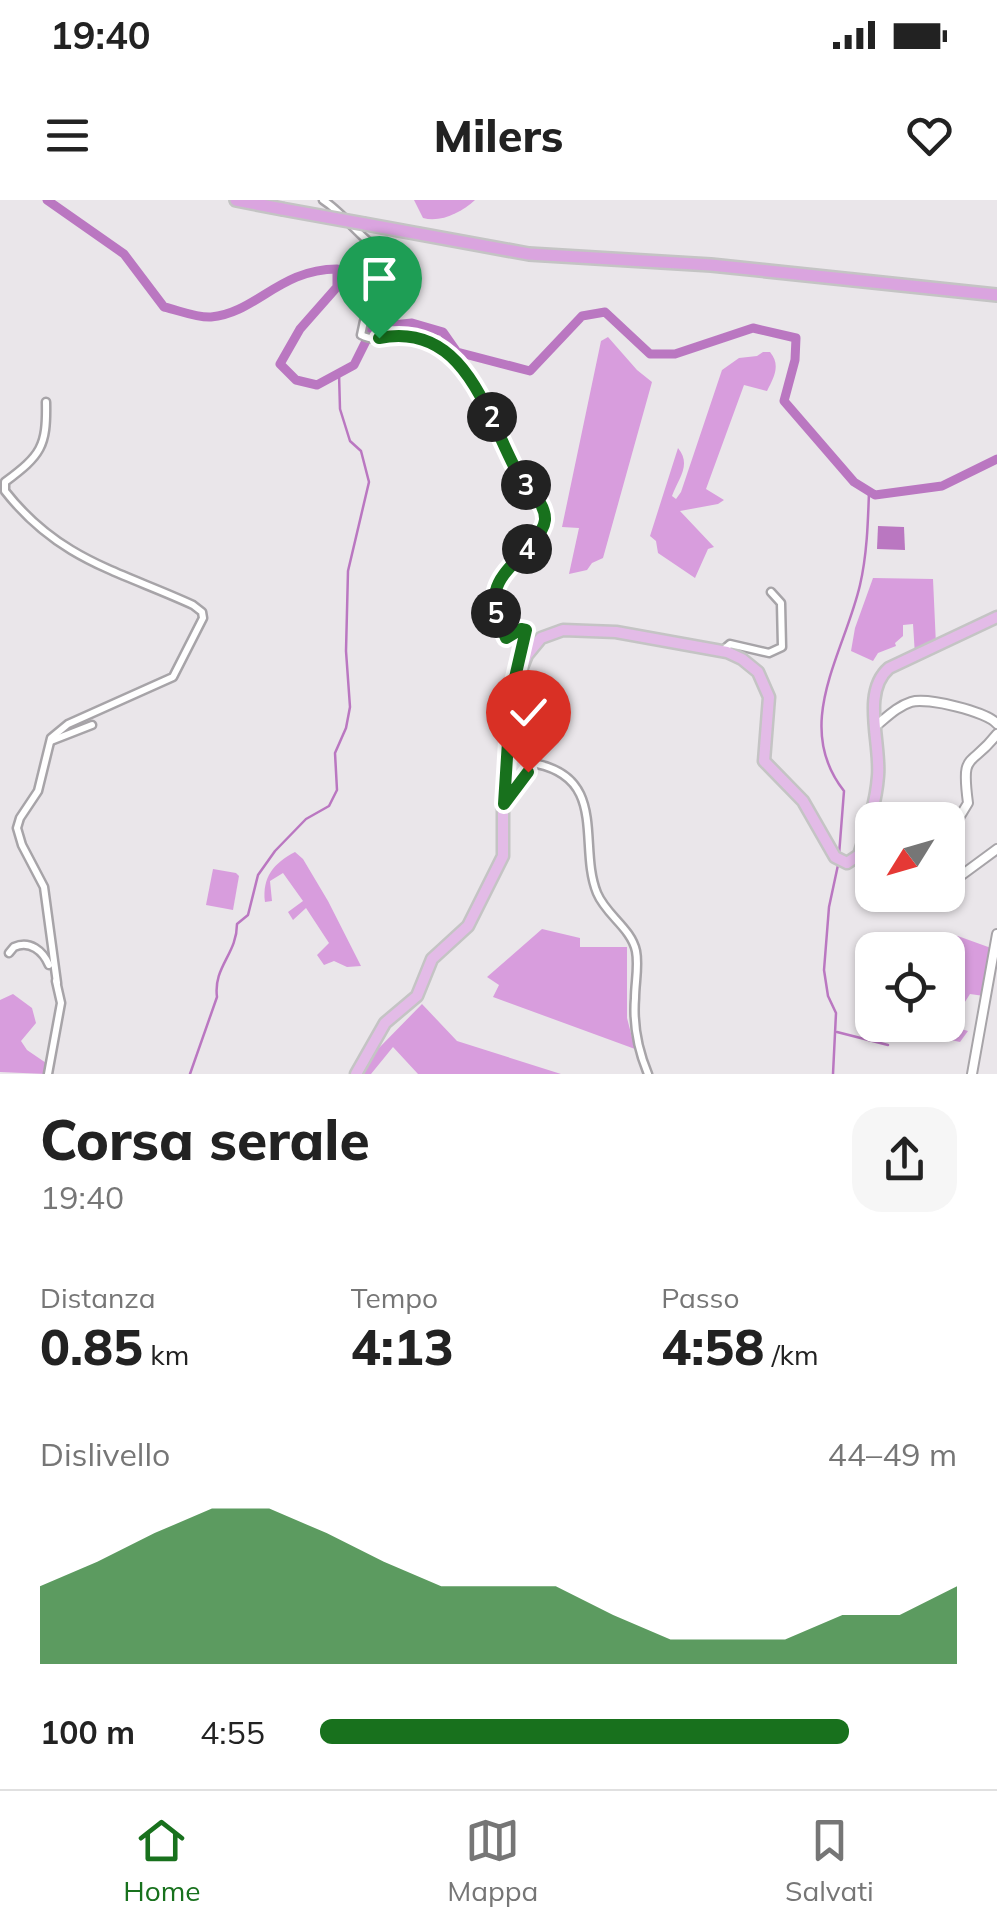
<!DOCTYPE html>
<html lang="it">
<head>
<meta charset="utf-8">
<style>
	:root { --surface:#fff; --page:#f6f6f6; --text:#222; --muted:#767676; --line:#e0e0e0; --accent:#18711d }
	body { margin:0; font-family:Mulish,sans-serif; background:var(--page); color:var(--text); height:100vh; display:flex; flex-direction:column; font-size:38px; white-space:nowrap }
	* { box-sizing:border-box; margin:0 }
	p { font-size:32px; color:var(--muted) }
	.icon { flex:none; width:55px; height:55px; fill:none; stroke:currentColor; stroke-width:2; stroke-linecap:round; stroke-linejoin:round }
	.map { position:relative; height:874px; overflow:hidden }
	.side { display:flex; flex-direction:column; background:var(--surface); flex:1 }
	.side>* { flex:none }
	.needle { width:65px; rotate:233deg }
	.buttons { position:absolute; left:855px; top:602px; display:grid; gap:20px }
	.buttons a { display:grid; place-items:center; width:110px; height:110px; border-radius:20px; background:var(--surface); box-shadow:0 2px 8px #0004; font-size:50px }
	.pin { position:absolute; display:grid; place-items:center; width:85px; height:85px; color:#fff; margin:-102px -42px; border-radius:50% 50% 50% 0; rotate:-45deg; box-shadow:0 0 10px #0007 }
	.pin .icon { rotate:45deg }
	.km { position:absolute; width:50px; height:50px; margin:-25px; border-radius:50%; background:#222; color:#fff; font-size:28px; line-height:50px; text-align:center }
	.round { display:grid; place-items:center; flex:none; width:105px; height:105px; border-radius:30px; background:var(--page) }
	.head { display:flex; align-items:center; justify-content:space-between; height:170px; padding:0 40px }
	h1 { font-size:55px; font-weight:800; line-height:75px }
	.figures { display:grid; grid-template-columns:repeat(3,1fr); gap:15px; height:170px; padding:10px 40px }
	.figures div { display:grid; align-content:center }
	.figures b { font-size:50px; font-weight:800 }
	.figures small { font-size:28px; font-weight:400 }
	.figures p { font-size:28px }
	.chart { height:280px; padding:20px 40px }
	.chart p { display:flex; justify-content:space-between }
	.chart svg { width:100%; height:180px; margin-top:10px; fill:var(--accent); opacity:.7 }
	ul { padding:0 40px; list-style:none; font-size:32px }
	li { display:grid; grid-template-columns:160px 120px 1fr; align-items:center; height:75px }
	li i { height:25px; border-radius:12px; background:var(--accent) }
	.status { display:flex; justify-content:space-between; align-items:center; height:70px; padding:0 50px; background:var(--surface); direction:ltr }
	.status svg { height:28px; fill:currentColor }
	header { display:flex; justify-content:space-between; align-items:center; height:130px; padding:0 40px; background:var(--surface); font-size:45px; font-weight:800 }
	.menu { display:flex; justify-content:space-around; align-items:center; height:140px; border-top:2px solid var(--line); background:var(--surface); font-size:28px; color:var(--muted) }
	.menu a { display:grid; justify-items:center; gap:5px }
	.menu .on { color:var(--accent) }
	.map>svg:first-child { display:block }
</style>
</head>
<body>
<div class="status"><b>19:40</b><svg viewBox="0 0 49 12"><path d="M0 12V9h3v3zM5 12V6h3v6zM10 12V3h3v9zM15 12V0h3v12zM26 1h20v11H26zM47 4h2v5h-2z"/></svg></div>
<header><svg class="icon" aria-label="menu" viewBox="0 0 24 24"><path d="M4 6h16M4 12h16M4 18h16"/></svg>Milers<svg class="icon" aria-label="heart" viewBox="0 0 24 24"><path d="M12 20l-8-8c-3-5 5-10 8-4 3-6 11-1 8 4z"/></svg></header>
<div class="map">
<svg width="997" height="874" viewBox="0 0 997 874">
	<rect width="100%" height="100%" fill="#eae6ea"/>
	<g fill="#d89ddd">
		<path d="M 414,0 L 475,0 C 462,12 441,23 423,18 Z"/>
		<polygon points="608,137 637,170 652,182 603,358 592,363 587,370 569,374 579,328 562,327 601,141"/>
		<path d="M 763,152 L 770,152 C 781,165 774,177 767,191 L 744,185 L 706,289 L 724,300 L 718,304 L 680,311 L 714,347 L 708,349 L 695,378 L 658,353 L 656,341 L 650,336 L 678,248 C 692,265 678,279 672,296 L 676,299 L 681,292 L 722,170 L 739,158 L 757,156 Z"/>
		<polygon points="873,378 933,379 936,445 915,455 913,424 903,425 903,436 895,443 896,446 878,453 873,461 851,451 855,428"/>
		<path d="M 295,652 L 303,659 L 328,701 L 361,766 L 347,767 L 334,761 L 324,765 L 317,755 L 329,743 L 306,708 L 293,720 L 288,712 L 303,701 L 283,673 L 270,681 L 272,701 L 265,702 C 262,677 274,663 295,652 Z"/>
		<polygon points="213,669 236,673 239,676 233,710 206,705"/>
		<polygon points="542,729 580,738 580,747 627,747 627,818 635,849 493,797 499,785 487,777"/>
		<polygon points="955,735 991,748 984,796 970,794 963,805 958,828 968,831 960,842 910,831 913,825 948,825 948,752"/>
		<polygon points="13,794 32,808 36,823 21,841 27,850 49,865 46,874 0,872 0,800"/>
		<polygon points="422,804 457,841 561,874 418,874 393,847 371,874 361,874 376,851"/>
	</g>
	<polygon fill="#ba77c1" points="878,326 904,327 905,350 877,349"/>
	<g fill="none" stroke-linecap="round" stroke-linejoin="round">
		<g stroke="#ba77c1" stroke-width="2.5">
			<path d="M 839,655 L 844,591 C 792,525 844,454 860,385 C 867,355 868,322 869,292"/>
			<polyline points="837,832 888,845"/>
			<path d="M 190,874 L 217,797 C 213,767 237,754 237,724 L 248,715 L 258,675 L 275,651 L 306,619 L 329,606 L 337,590 L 335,553 L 346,528 L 350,507 L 346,451 L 348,371 L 369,282 L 361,251 L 350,241 L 340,209 L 339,173"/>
			<polyline points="833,874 836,813 828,796 824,770 829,707 838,665"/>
		</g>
		<path stroke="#ba77c1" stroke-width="9" d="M 47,0 L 124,54 L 164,107 C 178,110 197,118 211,117 C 256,113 280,69 337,69 L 337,87 L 300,129 L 280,164 L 296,180 L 317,185 L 354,165 L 373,127 L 412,123 L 443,132 L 457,152 L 530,171 L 582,116 L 605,112 L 650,154 L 675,154 L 753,128 L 796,138 L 795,160 L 784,201 L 854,282 L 875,295 L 942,286 L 997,259"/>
		<g stroke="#a7a4a8" stroke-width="11">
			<g id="minor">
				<path d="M 323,0 C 345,14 359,38 380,50 C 390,56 401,55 410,64 L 404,72 C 374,76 366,109 361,135 C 382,146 404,130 428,141 C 480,166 491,226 518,272 C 526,286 545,301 545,318 C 545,327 541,332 535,338 C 503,379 480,382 506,437 L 511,438 L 521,429 L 526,431 L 518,466"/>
				<path d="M 46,202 C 47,247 41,255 5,282 L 5,291 C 59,360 119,371 193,405 L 202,412 L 203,418 L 173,477 L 68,524 L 51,538 L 38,591 L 20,618 L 17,628 L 22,645 L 44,687 L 57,783"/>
				<polyline points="722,451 730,444 769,453 782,447 781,403 771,392"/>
				<polyline points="51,541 92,525"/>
				<path d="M 504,603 L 532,566 L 537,564 C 608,579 578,647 597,693 C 606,715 631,728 636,751 C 639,766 635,783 635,798 C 633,823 638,850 648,874"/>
				<path d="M 9,753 L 14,747 C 30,740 43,751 49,765"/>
				<polyline points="48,874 61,803 56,781"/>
			</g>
		</g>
		<g stroke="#a7a4a8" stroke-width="12">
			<g id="secondary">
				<path d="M 877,525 C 888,516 898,506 911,502 C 927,497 988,512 997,524"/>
				<path d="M 948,636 L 968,603 C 961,550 970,569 997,534"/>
				<polyline points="948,679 959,677 997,649"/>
				<polyline points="972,874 997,734"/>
			</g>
		</g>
		<g stroke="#c4c4c4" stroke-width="15">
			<path id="primary" d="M 356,874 L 385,823 L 417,796 L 432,759 L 468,726 L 503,656 L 503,594 L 509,554 L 511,495 L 527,455 L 541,438 L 563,430 L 616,432 L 727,452 L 742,459 L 758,472 L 769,497 L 764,561 L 803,601 L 835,657 L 847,663 L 859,655 C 867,630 876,603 878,576 C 881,543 861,492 889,468 L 997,417"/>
		</g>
		<g stroke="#c4c4c4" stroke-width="16">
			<g id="trunk">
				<polyline points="236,0 282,9"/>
				<polyline points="365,24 529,54 711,65 997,95"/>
			</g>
		</g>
		<use href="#minor" stroke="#fff" stroke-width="6"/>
		<use href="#secondary" stroke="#fff" stroke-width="8"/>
		<use href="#primary" stroke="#e3bbe7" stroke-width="10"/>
		<use href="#trunk" stroke="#daa4df" stroke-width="11"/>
		<g stroke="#c4c4c4" stroke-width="16" stroke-linecap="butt">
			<polyline id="trunk-bridge" points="282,9 365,24"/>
		</g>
		<use href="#trunk-bridge" stroke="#daa4df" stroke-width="11"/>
	</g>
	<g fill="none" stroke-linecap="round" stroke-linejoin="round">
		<g stroke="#fff" stroke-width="20">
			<path id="route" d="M 379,138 C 463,121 485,210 515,268 C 523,284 546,301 545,320 C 544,328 540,333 535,339 C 502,379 481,383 506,438 L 521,429 L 526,430 L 511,495 L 504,604 L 528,572"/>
		</g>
		<use href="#route" stroke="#18711d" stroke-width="12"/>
	</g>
</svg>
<div class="buttons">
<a><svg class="needle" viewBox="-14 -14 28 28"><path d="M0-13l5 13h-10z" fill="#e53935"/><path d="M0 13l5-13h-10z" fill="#767676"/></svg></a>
<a><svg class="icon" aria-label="locate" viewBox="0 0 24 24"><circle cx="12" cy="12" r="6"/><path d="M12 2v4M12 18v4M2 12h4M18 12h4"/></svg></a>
</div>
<div class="pin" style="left:379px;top:138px;background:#1e9e55"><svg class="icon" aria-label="arrive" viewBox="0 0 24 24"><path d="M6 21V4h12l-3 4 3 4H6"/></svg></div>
<div class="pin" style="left:528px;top:572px;background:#d93025"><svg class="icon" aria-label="check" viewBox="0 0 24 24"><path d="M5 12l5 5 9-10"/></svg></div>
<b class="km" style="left:492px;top:217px">2</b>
<b class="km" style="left:526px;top:285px">3</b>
<b class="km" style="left:527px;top:349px">4</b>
<b class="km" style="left:496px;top:413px">5</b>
</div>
<section class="side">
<div class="head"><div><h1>Corsa serale</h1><p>19:40</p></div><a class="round"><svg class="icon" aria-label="share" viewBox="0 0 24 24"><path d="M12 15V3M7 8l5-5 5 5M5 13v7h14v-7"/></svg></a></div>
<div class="figures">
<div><p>Distanza</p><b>0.85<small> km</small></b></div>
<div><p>Tempo</p><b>4:13</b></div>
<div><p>Passo</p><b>4:58<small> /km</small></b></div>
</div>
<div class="chart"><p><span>Dislivello</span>44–49 m</p>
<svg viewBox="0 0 160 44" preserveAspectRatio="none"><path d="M0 44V25L10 19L20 12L30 6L40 6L50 12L60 19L70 25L80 25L90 25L100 32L110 38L120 38L130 38L140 32L150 32L160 25V44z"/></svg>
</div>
<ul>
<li><b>100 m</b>4:55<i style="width:83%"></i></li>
</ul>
</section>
<nav class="menu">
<a class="on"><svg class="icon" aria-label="home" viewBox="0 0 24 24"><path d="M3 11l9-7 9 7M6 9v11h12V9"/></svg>Home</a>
<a><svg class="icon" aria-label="map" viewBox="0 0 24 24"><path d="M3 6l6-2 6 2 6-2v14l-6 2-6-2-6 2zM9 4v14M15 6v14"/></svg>Mappa</a>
<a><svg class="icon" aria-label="saved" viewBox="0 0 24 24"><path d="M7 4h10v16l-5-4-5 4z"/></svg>Salvati</a>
</nav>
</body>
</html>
